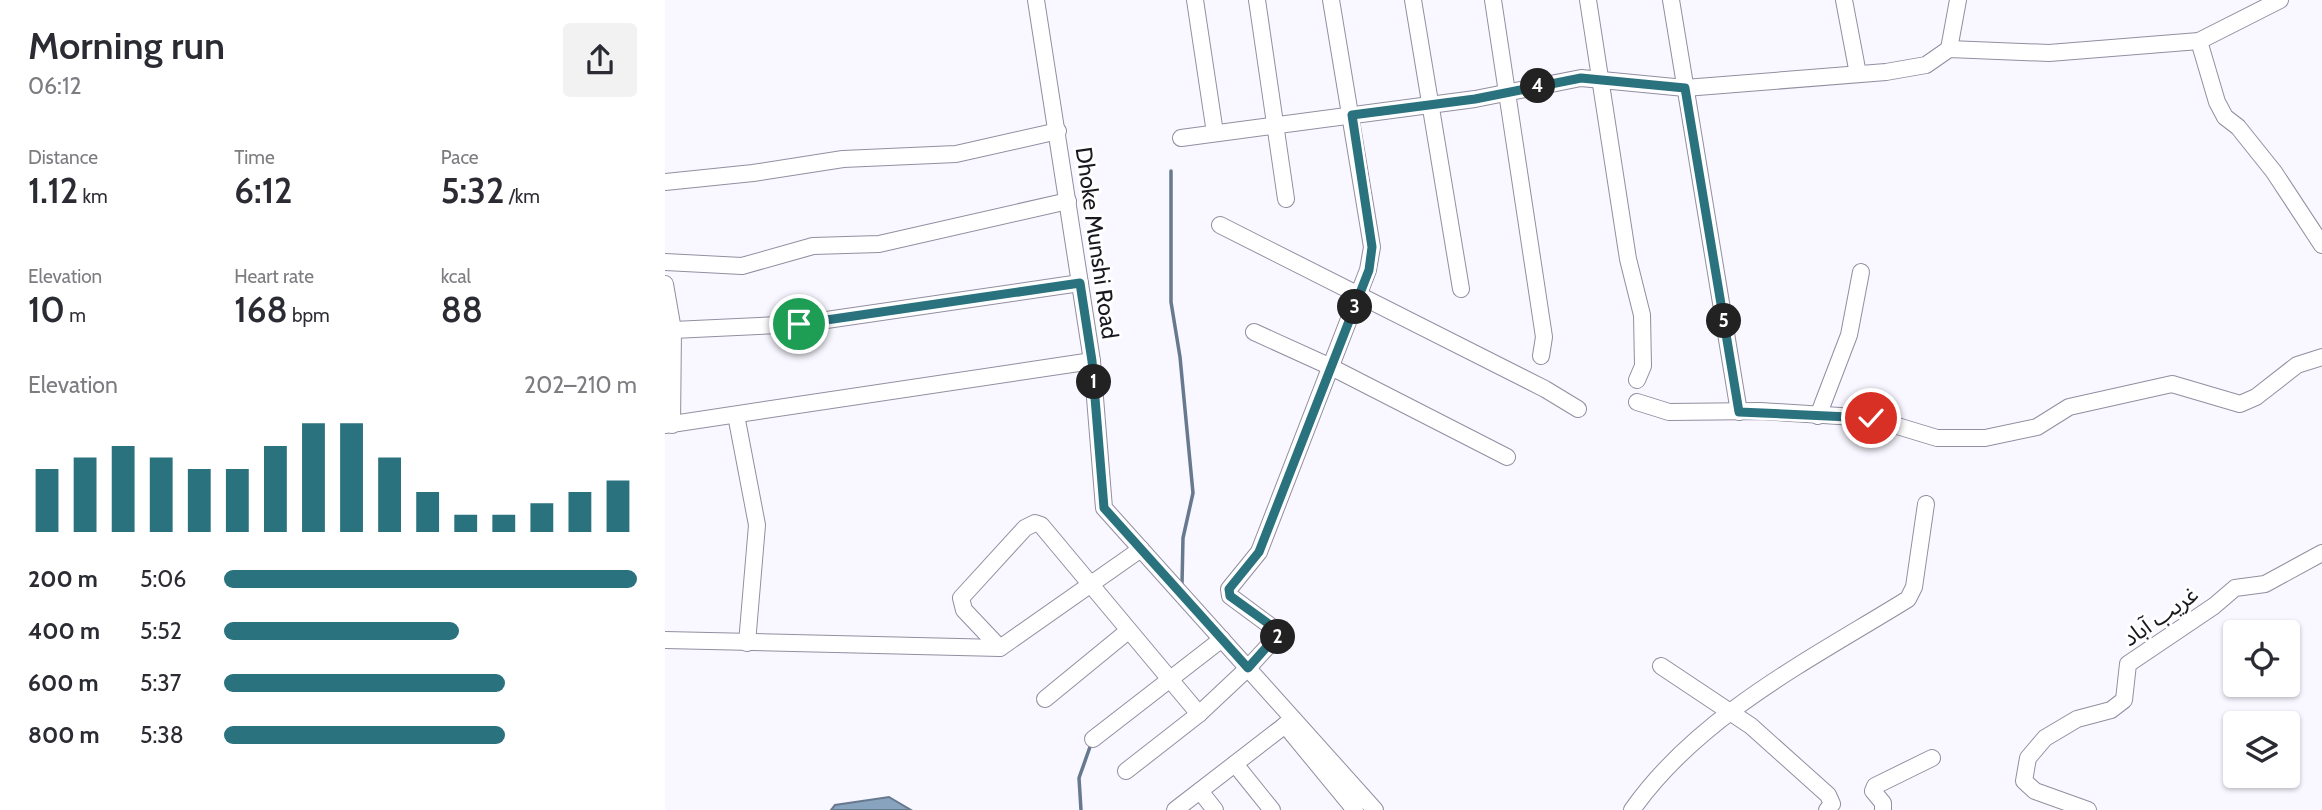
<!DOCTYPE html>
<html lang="en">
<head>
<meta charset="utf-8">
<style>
	:root { --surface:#fff; --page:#f2f2f3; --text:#2b2b33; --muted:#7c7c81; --accent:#2b727f }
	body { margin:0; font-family:Cabin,"Noto Sans Arabic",sans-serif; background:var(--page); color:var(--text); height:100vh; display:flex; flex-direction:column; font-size:26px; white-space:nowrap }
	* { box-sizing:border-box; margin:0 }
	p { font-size:23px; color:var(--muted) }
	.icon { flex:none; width:38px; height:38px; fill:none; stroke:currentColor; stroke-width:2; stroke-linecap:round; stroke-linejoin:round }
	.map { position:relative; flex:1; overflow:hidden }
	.sheet { display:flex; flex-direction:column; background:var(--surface); width:665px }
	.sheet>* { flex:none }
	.tools { position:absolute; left:1558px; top:620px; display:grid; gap:14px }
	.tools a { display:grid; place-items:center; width:77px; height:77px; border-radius:7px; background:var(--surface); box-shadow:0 2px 5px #0004; font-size:35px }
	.pin { position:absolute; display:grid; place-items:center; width:60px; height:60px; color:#fff; margin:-30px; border:4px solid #fff; border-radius:50%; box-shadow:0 2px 7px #0007 }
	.km { position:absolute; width:35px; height:35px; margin:-18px; border-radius:50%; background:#222; color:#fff; font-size:19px; line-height:35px; text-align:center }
	.round { display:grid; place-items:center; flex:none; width:74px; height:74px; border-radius:7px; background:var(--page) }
	.overview { display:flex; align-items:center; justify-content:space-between; height:119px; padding:0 28px }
	h1 { font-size:38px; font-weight:600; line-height:52px }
	.metrics { display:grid; grid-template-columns:repeat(3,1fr); gap:10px; height:119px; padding:7px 28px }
	.metrics div { display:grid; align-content:center }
	.metrics b { font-size:35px; font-weight:600 }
	.metrics small { font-size:19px; font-weight:400 }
	.metrics p { font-size:19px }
	.chart { height:196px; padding:14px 28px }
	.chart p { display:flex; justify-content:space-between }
	.chart svg { width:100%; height:126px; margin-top:7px; stroke:var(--accent); stroke-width:6 }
	ul { padding:0 28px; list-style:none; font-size:23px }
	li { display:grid; grid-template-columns:112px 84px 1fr; align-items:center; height:52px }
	li i { height:18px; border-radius:9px; background:var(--accent) }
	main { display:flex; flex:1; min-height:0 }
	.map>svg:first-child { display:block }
</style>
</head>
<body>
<main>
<section class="sheet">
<div class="overview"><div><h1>Morning run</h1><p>06:12</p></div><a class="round"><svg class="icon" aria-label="share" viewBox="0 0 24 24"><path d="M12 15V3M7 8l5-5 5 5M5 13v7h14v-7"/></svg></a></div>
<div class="metrics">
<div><p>Distance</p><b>1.12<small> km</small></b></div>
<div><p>Time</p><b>6:12</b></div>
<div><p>Pace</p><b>5:32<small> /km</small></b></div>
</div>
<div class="metrics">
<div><p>Elevation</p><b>10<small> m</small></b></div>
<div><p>Heart rate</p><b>168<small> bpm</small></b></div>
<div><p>kcal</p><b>88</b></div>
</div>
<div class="chart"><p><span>Elevation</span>202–210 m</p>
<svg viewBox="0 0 160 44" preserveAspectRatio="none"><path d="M5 44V22M15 44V18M25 44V14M35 44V18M45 44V22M55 44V22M65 44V14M75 44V6M85 44V6M95 44V18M105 44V30M115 44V38M125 44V38M135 44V34M145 44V30M155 44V26"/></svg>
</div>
<ul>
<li><b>200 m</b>5:06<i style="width:100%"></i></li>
<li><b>400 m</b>5:52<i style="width:57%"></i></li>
<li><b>600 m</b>5:37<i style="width:68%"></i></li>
<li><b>800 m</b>5:38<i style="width:68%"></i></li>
</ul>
</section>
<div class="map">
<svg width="1657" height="810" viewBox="0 0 1657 810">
	<rect width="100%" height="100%" fill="#f9f7ff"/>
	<polygon fill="#88a3be" stroke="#67798e" stroke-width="2" points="224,797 246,810 166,810 170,805"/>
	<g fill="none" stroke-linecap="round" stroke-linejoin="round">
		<g stroke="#67798e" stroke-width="3.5">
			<polyline points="506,171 506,302 515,357 528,493 518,538 517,584"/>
			<polyline points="416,810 414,778 426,744"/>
		</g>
		<g stroke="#938ea0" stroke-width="18">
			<g id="minor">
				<polyline points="371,0 427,361 439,508 710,810"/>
				<polyline points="530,0 550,133"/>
				<polyline points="592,0 621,199"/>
				<polyline points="748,0 796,289"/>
				<polyline points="828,0 879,337 876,356"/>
				<polyline points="923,0 963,259 977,315 978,366 972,380"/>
				<polyline points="1006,0 1074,412"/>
				<polyline points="1179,0 1193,74"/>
				<polyline points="1534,41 1552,102 1560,117 1573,127 1609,172 1657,245"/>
				<polyline points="1284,49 1293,0"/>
				<polyline points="516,138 810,99 916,78 1020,88 1221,72 1261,65 1284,49 1384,53 1534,41 1615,0"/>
				<polyline points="0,182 88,173 178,159 291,154 393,131"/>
				<polyline points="555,225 880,389 913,409"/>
				<polyline points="0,262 77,266 148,246 214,244 403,201"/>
				<polyline points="0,284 8,330 0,329"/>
				<polyline points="589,332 666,367 842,457"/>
				<polyline points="972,402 1004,412 1095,411 1206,418 1272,438 1320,438 1372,427 1404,407 1507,384 1575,404 1591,397 1632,365 1657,357"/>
				<polyline points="71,415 92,525 82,643"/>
				<polyline points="1153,416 1184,335 1196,272"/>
				<polyline points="0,425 427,361"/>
				<polyline points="7,425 8,330 134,324 415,283"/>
				<polyline points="0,640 335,648 476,549"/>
				<polyline points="335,648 299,610 296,598 360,528 370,523 376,525 534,714"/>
				<polyline points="996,666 1086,726 1163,795 1167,804 1162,810"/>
				<polyline points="380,699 463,631"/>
				<polyline points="620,725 690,810"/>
				<polyline points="428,739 557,639"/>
				<polyline points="570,764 607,810"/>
				<polyline points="461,771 534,714 583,668 615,633 565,596 564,589 594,552 703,270 707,247 666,0"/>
				<polyline points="535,791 550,810"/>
				<polyline points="510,810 628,719"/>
				<path d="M 967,810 C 1034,715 1146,659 1243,599 L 1249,587 L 1261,504"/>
				<polyline points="1218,810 1218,803 1208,791 1210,786 1267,758"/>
				<polyline points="1423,810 1370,791 1359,781 1363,758 1380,738 1412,719 1446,710 1459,700 1463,664 1549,606 1570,588 1600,584 1657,553"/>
			</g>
		</g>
		<use href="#minor" stroke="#fff" stroke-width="16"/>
	</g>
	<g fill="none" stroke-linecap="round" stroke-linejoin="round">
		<g stroke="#fff" stroke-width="14">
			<polyline id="route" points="134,324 415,283 427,361 439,508 583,668 615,632 565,596 564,589 594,552 704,270 707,247 687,115 810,99 916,78 1020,88 1074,412 1206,418"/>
		</g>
		<use href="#route" stroke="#2b727f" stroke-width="9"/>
	</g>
	<g text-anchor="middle" stroke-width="6" stroke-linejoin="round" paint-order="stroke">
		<g font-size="23" fill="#1a181f" stroke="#fff">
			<text transform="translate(432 243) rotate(82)" y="8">Dhoke Munshi Road</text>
			<text transform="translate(1495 616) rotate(-35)" y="8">غریب آباد</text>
		</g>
	</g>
</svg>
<div class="tools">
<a><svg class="icon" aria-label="locate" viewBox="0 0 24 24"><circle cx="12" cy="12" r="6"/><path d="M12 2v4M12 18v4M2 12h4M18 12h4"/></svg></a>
<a><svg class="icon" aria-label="layers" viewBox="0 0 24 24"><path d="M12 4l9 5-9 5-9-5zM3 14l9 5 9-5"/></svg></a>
</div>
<div class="pin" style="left:134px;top:324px;background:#1e9e55"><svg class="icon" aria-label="arrive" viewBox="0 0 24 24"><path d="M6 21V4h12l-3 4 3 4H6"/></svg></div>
<div class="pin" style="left:1206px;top:418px;background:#d93025"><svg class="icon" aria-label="check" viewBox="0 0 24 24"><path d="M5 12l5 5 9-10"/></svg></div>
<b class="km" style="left:429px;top:382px">1</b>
<b class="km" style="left:613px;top:637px">2</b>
<b class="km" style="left:690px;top:307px">3</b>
<b class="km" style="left:873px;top:86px">4</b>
<b class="km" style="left:1059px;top:321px">5</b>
</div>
</main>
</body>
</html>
